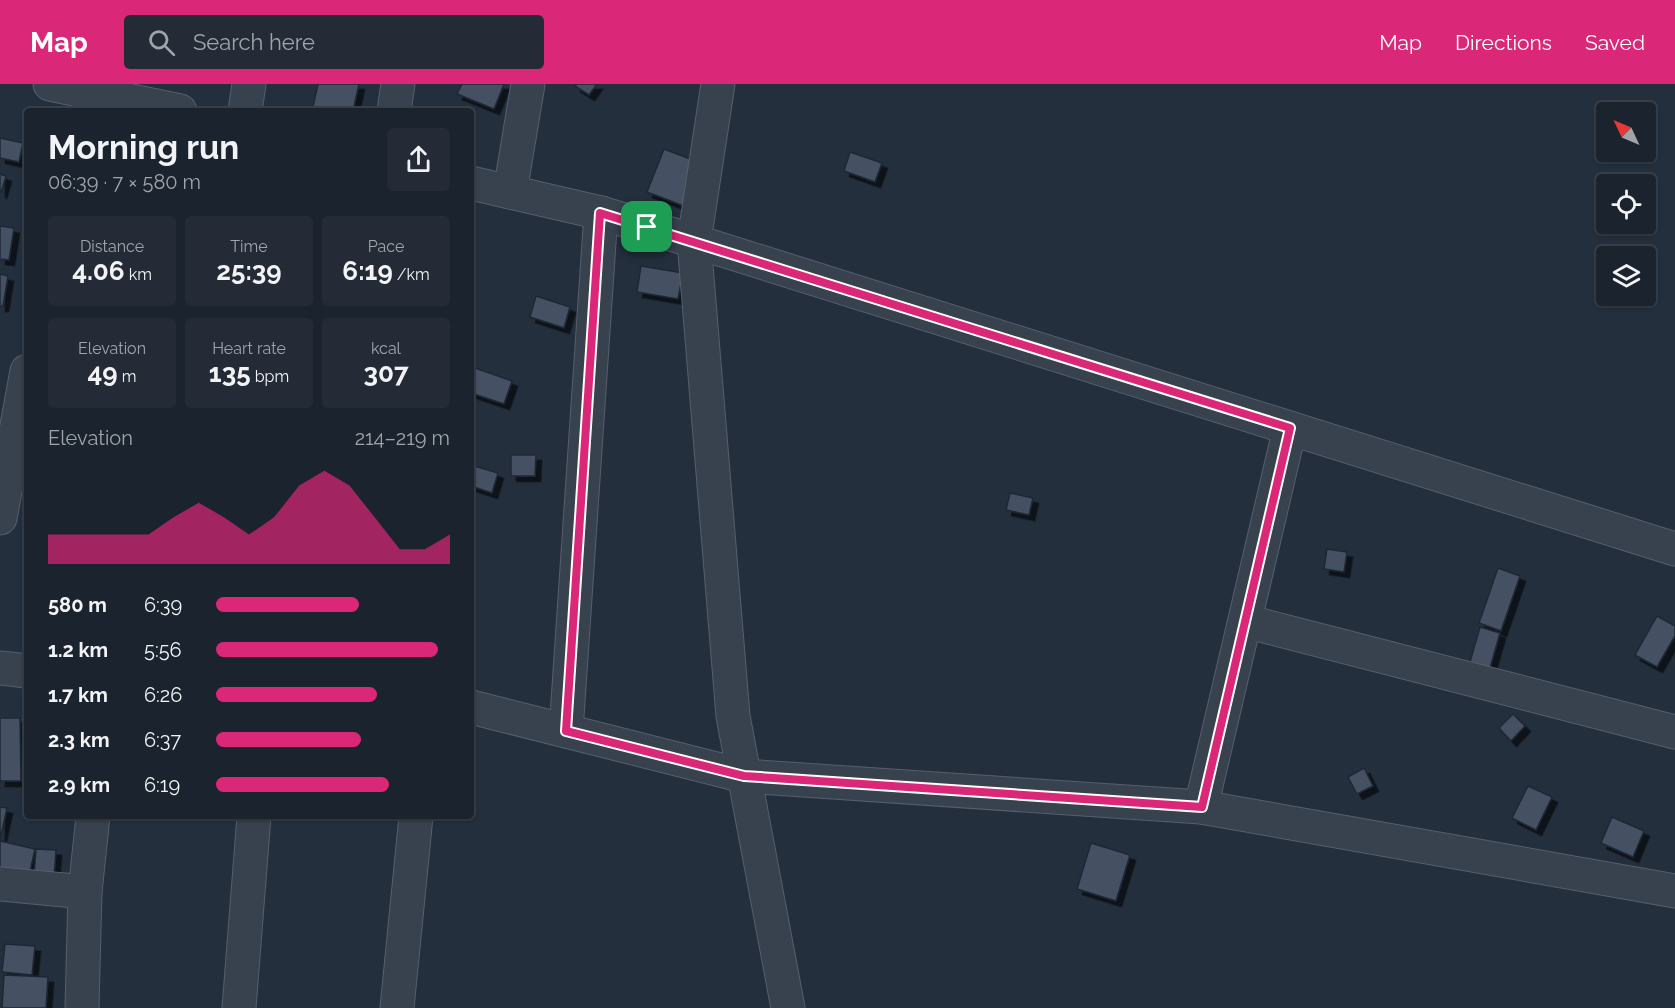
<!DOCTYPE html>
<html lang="en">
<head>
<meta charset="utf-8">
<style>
	:root { --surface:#1b232e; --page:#242b36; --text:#f1f3f6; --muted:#a0a4aa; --line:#39404a; --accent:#db2777 }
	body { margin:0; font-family:Raleway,sans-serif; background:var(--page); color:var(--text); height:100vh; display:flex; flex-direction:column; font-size:22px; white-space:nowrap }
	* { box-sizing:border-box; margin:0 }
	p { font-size:20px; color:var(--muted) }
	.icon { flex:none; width:33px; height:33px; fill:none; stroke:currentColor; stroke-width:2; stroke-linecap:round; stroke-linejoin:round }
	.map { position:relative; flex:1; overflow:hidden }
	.details { position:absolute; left:24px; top:24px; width:450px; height:711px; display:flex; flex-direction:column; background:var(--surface); border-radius:6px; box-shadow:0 2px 4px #0004,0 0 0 2px var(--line) }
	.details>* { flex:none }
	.needle { width:39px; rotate:314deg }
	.fabs { position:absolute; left:1596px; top:18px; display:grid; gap:12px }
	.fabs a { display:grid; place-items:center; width:60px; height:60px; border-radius:6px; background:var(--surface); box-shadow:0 2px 4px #0004,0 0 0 2px var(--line); font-size:30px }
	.pin { position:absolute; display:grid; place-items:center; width:51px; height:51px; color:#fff; margin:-26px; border-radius:12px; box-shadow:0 3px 9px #0006 }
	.round { display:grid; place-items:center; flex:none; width:63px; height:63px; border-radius:6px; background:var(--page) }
	.head { display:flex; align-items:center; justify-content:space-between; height:102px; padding:0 24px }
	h1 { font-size:33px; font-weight:700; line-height:45px }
	.metrics { display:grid; grid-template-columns:repeat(3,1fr); gap:9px; height:102px; padding:6px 24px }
	.metrics div { display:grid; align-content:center; border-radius:6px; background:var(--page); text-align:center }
	.metrics b { font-size:26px; font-weight:700 }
	.metrics small { font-size:16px; font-weight:400 }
	.metrics p { font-size:16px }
	.chart { height:168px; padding:12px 24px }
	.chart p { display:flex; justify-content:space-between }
	.chart svg { width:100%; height:108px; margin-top:6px; fill:var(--accent); opacity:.7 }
	ul { padding:0 24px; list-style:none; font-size:20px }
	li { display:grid; grid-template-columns:96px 72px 1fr; align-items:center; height:45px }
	li i { height:15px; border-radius:8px; background:var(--accent) }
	header { display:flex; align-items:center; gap:36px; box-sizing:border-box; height:84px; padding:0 30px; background:var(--accent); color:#fff }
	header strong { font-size:28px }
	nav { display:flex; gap:33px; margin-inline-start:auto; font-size:21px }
	.search { width:420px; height:54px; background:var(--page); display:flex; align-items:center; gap:15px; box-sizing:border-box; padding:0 21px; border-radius:6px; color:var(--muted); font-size:22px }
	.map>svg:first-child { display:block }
</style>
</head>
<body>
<header>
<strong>Map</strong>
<div class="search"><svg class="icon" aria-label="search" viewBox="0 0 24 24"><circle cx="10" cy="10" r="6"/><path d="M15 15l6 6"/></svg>Search here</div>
<nav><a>Map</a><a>Directions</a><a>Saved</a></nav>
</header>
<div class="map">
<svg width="1675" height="924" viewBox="0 0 1675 924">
	<defs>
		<filter id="shadow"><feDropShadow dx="5.5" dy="5.5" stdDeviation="0" flood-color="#0009"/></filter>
	</defs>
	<rect width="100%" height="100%" fill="#242f3e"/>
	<g fill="#455162" stroke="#1f2835" stroke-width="1.5" filter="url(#shadow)">
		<polygon points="318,0 359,0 353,27 312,27"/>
		<polygon points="462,0 504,0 494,25 457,10"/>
		<polygon points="577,0 597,0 589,11 575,2"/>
		<polygon points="0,54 23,59 19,78 0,74"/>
		<polygon points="664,65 706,81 689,124 647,108"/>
		<polygon points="850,68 882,79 875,98 844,87"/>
		<polygon points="0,90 6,92 1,109 0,108"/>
		<polygon points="0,142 14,144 9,176 0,175"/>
		<polygon points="641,182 683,189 678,215 637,208"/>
		<polygon points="0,190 8,192 3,222 0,222"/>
		<polygon points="536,212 570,223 564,244 530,233"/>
		<polygon points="475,284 512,297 504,320 471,309 471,296"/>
		<polygon points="511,371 536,371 535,392 511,392"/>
		<polygon points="471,381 498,389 492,409 471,402"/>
		<polygon points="1010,409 1033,414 1029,431 1006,426"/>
		<polygon points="1327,465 1347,468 1344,488 1324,485"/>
		<polygon points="1498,484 1520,492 1501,547 1479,539"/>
		<polygon points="1657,532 1675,542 1675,552 1657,583 1635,571"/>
		<polygon points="1480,543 1500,549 1490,584 1470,578"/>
		<polygon points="1513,630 1525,642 1511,657 1499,644"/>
		<polygon points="0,634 20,634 21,697 0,697"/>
		<polygon points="1364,684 1373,702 1357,710 1348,693"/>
		<polygon points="1528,702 1552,713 1536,746 1512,734"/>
		<polygon points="0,723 7,724 0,756"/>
		<polygon points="1612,733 1644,747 1633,773 1601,759"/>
		<polygon points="0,757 35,765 28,796 0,790"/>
		<polygon points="1091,759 1130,771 1116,817 1077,805"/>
		<polygon points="36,765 56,766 54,793 34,791"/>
		<polygon points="5,860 35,862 32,891 2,888"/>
		<polygon points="4,891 48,893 46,924 2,924"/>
	</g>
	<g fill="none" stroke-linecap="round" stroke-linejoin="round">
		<g stroke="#565f6c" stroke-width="35">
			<g id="minor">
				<polyline points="50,0 180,27"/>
				<polyline points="718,0 694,157 733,632 788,924"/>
				<polyline points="245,27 249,0"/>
				<polyline points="394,27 398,0"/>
				<polyline points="471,99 601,129 694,157 1675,465"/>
				<polyline points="510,108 528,0"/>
				<polyline points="0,434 27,287"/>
				<polyline points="1245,537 1675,648"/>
				<polyline points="0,584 27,587"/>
				<polyline points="471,623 744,692 1201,723 1675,807"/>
				<polyline points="566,647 601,129"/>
				<polyline points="1201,723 1290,344"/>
				<polyline points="0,800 85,808 93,732"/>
				<polyline points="82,924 85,808"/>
				<polyline points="239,924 254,732"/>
				<polyline points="397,924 416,732"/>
			</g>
		</g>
		<use href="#minor" stroke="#38414e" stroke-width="33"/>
	</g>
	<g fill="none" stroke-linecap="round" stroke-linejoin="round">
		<g stroke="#fff" stroke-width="12">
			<polygon id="route" points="600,129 1290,344 1202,723 744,692 566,647"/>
		</g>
		<use href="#route" stroke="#db2777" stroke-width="8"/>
	</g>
</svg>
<div class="fabs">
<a><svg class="needle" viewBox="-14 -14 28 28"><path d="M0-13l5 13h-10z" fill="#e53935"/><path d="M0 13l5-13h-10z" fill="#a0a4aa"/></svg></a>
<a><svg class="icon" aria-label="locate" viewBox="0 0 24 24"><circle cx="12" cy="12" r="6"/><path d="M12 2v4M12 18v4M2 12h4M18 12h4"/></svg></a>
<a><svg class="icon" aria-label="layers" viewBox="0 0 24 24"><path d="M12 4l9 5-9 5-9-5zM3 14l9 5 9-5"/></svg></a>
</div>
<div class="pin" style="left:647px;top:143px;background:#1e9e55"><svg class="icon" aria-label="arrive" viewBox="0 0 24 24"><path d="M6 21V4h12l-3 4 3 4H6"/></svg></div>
<section class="details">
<div class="head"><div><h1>Morning run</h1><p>06:39 · 7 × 580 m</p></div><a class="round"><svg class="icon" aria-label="share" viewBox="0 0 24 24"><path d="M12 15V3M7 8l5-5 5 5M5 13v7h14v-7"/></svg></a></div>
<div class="metrics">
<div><p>Distance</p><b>4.06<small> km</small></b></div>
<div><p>Time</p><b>25:39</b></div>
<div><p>Pace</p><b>6:19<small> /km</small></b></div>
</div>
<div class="metrics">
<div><p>Elevation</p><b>49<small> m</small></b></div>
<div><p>Heart rate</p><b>135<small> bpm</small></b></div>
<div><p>kcal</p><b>307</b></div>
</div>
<div class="chart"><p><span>Elevation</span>214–219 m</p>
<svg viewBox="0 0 160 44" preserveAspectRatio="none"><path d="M0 44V32L10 32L20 32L30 32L40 32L50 25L60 19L70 25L80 32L90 25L100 12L110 6L120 12L130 25L140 38L150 38L160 32V44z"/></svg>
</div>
<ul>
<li><b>580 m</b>6:39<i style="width:61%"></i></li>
<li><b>1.2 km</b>5:56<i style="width:95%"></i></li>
<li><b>1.7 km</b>6:26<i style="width:69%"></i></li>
<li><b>2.3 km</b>6:37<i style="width:62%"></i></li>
<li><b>2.9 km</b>6:19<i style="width:74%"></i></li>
</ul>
</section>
</div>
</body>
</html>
